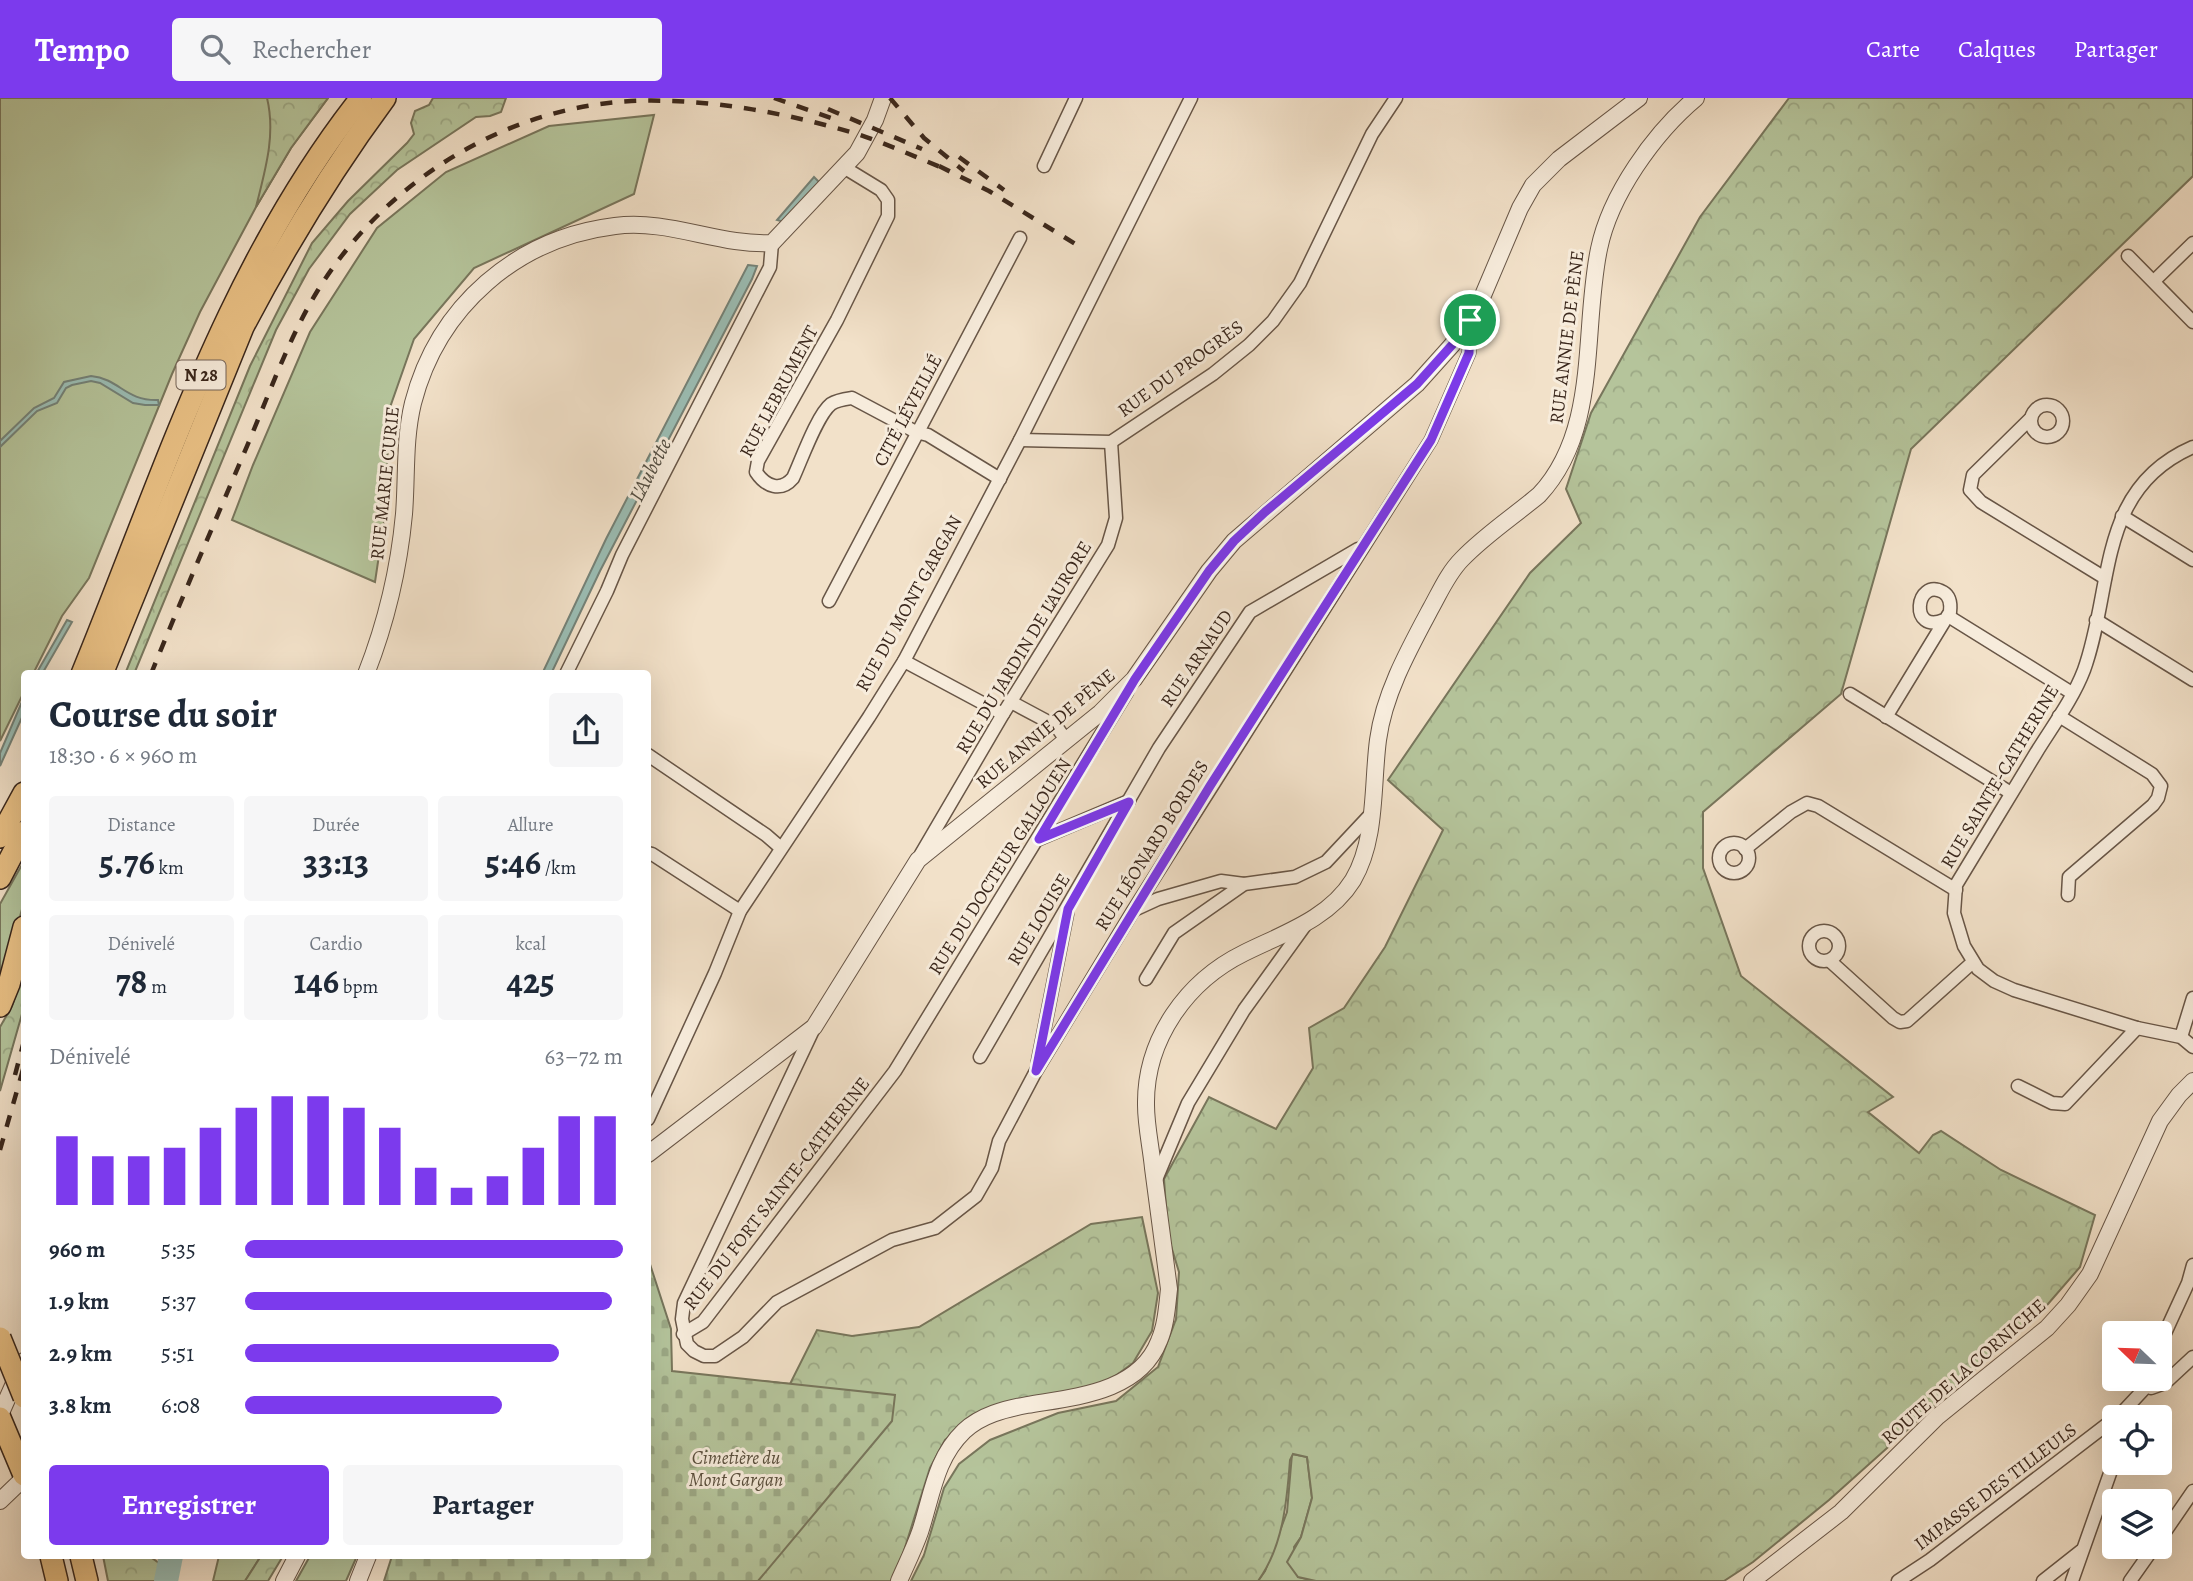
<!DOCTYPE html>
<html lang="fr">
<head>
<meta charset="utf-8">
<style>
	:root { --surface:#fff; --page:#f6f6f7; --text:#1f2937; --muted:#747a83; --accent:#7c3aed }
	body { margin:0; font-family:Alegreya,serif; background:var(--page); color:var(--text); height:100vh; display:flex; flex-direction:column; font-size:26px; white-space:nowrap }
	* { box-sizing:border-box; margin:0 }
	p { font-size:23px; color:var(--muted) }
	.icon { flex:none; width:38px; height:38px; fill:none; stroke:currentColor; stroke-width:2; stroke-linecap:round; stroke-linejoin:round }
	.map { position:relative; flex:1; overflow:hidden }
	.drawer { position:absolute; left:21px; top:572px; width:630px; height:889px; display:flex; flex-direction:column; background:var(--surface); border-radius:7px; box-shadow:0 7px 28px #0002 }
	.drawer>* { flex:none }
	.needle { width:46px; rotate:293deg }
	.controls { position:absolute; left:2102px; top:1223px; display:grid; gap:14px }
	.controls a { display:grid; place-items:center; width:70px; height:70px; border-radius:7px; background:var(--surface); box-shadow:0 7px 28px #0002; font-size:35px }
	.pin { position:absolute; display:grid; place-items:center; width:60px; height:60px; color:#fff; margin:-30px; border:4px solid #fff; border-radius:50%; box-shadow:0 2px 7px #0007 }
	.round { display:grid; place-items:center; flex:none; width:74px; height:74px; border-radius:7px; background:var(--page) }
	.head { display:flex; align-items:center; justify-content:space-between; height:119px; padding:0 28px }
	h1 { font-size:38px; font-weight:700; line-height:52px }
	.metrics { display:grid; grid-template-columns:repeat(3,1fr); gap:10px; height:119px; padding:7px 28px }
	.metrics div { display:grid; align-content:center; border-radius:7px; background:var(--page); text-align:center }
	.metrics b { font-size:35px; font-weight:700 }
	.metrics small { font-size:19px; font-weight:400 }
	.metrics p { font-size:19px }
	.chart { height:196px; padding:14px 28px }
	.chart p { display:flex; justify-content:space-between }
	.chart svg { width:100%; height:126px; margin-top:7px; stroke:var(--accent); stroke-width:6 }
	.primary-button { display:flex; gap:14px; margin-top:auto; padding:14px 28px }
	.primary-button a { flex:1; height:80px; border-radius:7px; background:var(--accent); color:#fff; font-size:28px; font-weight:700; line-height:80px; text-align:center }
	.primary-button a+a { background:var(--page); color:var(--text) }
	ul { padding:0 28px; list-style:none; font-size:23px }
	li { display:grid; grid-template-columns:112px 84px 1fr; align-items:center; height:52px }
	li i { height:18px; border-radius:9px; background:var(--accent) }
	header { display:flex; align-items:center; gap:42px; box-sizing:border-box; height:98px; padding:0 35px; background:var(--accent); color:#fff }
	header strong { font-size:33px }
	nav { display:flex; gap:38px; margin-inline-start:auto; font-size:24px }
	.search { width:490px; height:63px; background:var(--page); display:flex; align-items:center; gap:18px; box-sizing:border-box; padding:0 24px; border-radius:7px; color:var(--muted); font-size:26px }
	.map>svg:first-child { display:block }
</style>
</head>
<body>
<header>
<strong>Tempo</strong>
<div class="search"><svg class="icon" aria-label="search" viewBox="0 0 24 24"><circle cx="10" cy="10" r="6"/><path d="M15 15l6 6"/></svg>Rechercher</div>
<nav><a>Carte</a><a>Calques</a><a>Partager</a></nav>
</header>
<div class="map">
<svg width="2193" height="1483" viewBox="0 0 2193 1483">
	<defs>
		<pattern id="forest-crowns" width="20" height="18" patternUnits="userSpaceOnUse" patternTransform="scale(1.75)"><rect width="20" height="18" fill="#b5c49b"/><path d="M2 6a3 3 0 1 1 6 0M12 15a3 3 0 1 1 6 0" fill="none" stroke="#9ca885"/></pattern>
		<pattern id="cemetery-stones" width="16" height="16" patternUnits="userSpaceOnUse" patternTransform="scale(1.75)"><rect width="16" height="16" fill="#b5c49b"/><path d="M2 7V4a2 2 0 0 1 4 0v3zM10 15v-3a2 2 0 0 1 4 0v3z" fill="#9ca885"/></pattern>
	</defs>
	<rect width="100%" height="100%" fill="#f2e1c9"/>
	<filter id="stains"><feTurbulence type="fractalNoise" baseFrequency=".00286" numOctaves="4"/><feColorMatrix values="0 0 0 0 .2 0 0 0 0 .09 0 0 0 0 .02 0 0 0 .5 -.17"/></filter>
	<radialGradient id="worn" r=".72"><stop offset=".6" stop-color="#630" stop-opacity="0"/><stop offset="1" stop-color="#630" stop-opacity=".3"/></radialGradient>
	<g fill="#b5c49b" stroke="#78765c" stroke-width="2">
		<polygon points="0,0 328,0 291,50 256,109 200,214 172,276 89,480 62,518 33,576 24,576 24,594 0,643"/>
		<polygon points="654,17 634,96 474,170 414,241 387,318 388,397 375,484 232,422 253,367 310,234 377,130 446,74 549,28"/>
		<polygon points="24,763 24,804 0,891 0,806"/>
		<polygon points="1292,1356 1307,1359 1312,1400 1301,1439 1294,1449 1298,1479 1315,1483 1258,1483 1265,1473 1287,1414"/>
		<polygon points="219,1458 261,1458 245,1483 213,1483"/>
		<polygon points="310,1458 357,1458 346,1483 296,1483"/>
	</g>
	<g fill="url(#forest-crowns)" stroke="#78765c" stroke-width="2">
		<path d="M 267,0 L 328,0 L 291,50 L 256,109 C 265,73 276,37 267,0 Z"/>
		<polygon points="433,0 506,0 501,14 490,18 476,19 397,72 350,116 309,171 276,232 134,576 125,576 250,268 312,145 348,103 407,45 414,36 411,25 415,13 429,7"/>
		<path d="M 1789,0 L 2193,0 L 2193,78 L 1911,351 L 1841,596 L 1703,714 L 1703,770 L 1741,878 L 1893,999 L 1868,1014 L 1919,1055 L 1933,1037 L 1941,1033 L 2001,1072 L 2095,1117 L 2080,1169 L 2048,1206 L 1829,1402 L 1753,1464 L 1724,1483 L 1316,1483 L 1298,1479 L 1287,1464 L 1301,1439 L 1312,1400 L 1307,1359 L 1293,1356 L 1290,1362 C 1287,1403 1283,1449 1258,1483 L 911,1483 L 924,1457 L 944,1390 L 959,1366 L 990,1342 L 1058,1315 L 1116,1303 L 1158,1269 L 1176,1221 L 1179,1174 L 1168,1138 L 1164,1081 L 1209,999 L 1276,1031 L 1313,970 L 1309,930 L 1344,910 L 1385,849 L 1443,732 L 1388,682 L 1530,475 L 1581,425 L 1566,391 L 1591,315 L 1700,119 Z"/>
		<polygon points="24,872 24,909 0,993 0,929 12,908"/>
		<polygon points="1142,1119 1158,1195 1152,1233 1133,1265 1107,1284 963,1329 945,1342 930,1370 902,1459 891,1483 637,1483 762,1283 790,1286 817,1232 852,1238 919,1229 1091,1126"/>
		<polygon points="103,1458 149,1458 166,1470 163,1483 108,1483"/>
		<polygon points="261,1458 283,1458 268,1483 245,1483"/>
	</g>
	<polygon fill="url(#cemetery-stones)" stroke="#78765c" stroke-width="2" points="648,1160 671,1231 672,1273 895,1297 892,1323 758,1483 384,1483 392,1458 648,1458"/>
	<g fill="#9bbeb5" stroke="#748278" stroke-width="2">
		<polygon points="814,79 822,87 784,124 777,122"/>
		<polygon points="748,167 757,168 752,181 600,473 551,576 542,576 606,441"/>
		<path d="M 91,278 C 120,281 125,303 158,302 L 159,307 L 145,307 L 133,305 L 100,285 L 91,283 L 72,287 L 66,290 L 57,305 L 37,313 L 0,349 L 0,343 L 34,310 L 54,300 L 64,284 Z"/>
		<polygon points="67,522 72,524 42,576 36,576"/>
		<polygon points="24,599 24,615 0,668 0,655"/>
	</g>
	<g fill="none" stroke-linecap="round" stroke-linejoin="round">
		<polyline stroke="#9bbeb5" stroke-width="24" points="166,1483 171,1458"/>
		<g stroke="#685647" stroke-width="15">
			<g id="minor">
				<polyline points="1044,68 1076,0"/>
				<path d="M 845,70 L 881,92 L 888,102 L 888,118 L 837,222 L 758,363 L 756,374 C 766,389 781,394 793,380 C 801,363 817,317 831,306 C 837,302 845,301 852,300 L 916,334 L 928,337 L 1000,381"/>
				<polyline points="2128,158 2193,224"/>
				<polyline points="2154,183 2193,145"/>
				<circle cx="2047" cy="323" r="16"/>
				<polyline points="2031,320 1973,377 1970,392 1981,404 2105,480"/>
				<polyline points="1020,342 1111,344 1213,276 1249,247 1273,223 1300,185 1372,36 1396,0"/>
				<path d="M 2193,349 C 2096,391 2114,489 2084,572 C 2073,601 2052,629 2036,655 C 2009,699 1983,743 1956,787 L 1954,815 L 1964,848 L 1978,871 L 1994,883 L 2014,892 L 2137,930 L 2181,939 L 2193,949"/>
				<polyline points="2122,418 2193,462"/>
				<polyline points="829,503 1020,140"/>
				<polyline points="1948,518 2072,595"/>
				<polyline points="2096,522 2193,582"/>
				<polyline points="904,563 1003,616"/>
				<polyline points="566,576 607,493 622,457 770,169 772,145"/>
				<polyline points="1850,596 2011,695"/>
				<polyline points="1011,604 1056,628 1066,642"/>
				<polyline points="2059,618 2152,676 2161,688 2158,700 2153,707 2069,779 2068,797"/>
				<path d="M 1886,619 L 1950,514 C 1951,506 1950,498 1943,494 C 1915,479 1909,537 1944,522"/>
				<polyline points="648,657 766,737 781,750"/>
				<polyline points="1039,741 1129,703"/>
				<circle cx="1734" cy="760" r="15"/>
				<polyline points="1745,751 1791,714 1807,705 1818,708 1956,792"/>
				<polyline points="648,755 652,756 740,813"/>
				<polyline points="921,756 1003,616 1108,447 1116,420 1111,344"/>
				<polyline points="1134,812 1158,801 1221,783 1244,786"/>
				<circle cx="1824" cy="848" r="15"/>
				<polyline points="1830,863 1893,920 1900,924 1907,923 1973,864"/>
				<polyline points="1146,881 1174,835 1244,786 1295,779 1326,764 1371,716"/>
				<polyline points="814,930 684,1205 682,1221 687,1246 694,1253 704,1258 715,1258 743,1239 777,1204 892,1142 935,1130 976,1098 992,1070 999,1043 1036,973 1133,813 1431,342 1469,255 1470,222"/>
				<polyline points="2181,939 2193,900"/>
				<polyline points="980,959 1159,650 1250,514 1358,451"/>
				<polyline points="1038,963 1067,816"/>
				<polyline points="2018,988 2052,1005 2065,1006 2137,930"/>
				<polyline points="648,1021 715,875 740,813 869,619 904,563 1020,342 1191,0"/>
				<polyline points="1155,1084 1188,1005 1244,912 1306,826"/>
				<polyline points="683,1236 703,1224 895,973 1127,594"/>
				<polyline points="2160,1246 2188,1185 2193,1167"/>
				<polyline points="2142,1281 2142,1286 2151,1290 2165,1285 2193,1259"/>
				<polyline points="2117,1320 2146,1289"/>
				<polyline points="2134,1320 2136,1316"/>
				<polyline points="2160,1441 2193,1393"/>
				<polyline points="1898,1483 1930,1462 2114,1321"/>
				<polyline points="2043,1483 2081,1453"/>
				<polyline points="2072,1483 2114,1364"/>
				<polyline points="2130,1483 2154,1449"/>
			</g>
		</g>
		<g stroke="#685647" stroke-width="18">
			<g id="tertiary">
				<path d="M 366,576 C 386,525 399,470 404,416 C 407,379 404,342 413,305 C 438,208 517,140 615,128 C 670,121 719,148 772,145 L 857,55 L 875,22 L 883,0"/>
				<polyline points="648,1056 814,929 918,762 1100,615 1134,581 1209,473 1234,443 1417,286 1452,247 1478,209 1520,110 1533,87 1559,61 1639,0"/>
				<polyline points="0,1317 24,1263"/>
				<polyline points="0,1403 24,1380"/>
				<polyline points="284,1483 297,1458"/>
				<polyline points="358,1483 368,1458"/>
				<path d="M 899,1483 C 906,1467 914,1451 920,1434 C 932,1398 935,1361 964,1333 C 981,1317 1005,1311 1027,1307 C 1073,1299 1139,1295 1159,1243 C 1166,1227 1167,1209 1169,1191 C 1164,1151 1158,1110 1153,1070 C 1151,1049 1146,1028 1146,1007 C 1145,941 1187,883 1244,855 C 1282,836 1329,821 1353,782 C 1377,741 1372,688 1378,642 C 1384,596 1409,551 1431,510 C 1440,494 1448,475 1462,461 C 1485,437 1514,418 1539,397 C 1600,332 1582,232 1599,151 C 1610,97 1654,35 1696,0"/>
				<polyline points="1752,1483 1841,1414 1937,1319 2047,1230 2068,1207 2090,1176 2160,1023 2179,997 2193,983"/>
			</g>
		</g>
		<g stroke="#3a271c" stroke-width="24">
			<g id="trunk">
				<path d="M 82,576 C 164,377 226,171 361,0"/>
				<path d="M 102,576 L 243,229 C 285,149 331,73 385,0"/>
				<polyline points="0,739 24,695"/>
				<polyline points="0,780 24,734"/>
				<polyline points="0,908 9,886 24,829"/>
				<polyline points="0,1320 24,1377"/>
				<polyline points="51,1458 57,1483"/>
				<polyline points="81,1458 87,1483"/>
			</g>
		</g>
		<use href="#minor" stroke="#f7ecdc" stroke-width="12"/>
		<use href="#tertiary" stroke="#f7ecdc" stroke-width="16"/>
		<use href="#trunk" stroke="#e9c084" stroke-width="21"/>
		<g stroke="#3a271c" stroke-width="4.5" stroke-dasharray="12 12" stroke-linecap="butt">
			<polyline points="774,0 837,22"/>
			<polyline points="890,0 924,40 964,73"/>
			<polyline points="828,11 922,51"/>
			<polyline points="959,59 1004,92"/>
			<polyline points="939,68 989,93 1082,150"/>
			<path d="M 151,576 C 183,497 217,419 250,341 C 271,291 290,238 318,192 C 385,84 503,10 631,3 C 705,0 783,14 854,35 C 886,45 917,60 948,72"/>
			<polyline points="15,977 24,943"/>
			<polyline points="0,1052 24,968"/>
		</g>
		<g stroke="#3a271c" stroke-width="24" stroke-linecap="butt">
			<polyline id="trunk-bridge" points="0,1240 24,1299"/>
		</g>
		<use href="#trunk-bridge" stroke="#e9c084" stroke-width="21"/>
	</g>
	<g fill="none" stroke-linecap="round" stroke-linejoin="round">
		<g stroke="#fff" stroke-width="14">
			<polygon id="route" points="1470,222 1469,255 1431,342 1210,688 1036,973 1068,811 1129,704 1039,741 1135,581 1209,473 1234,443 1265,414 1417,286 1452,247"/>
		</g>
		<use href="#route" stroke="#7c3aed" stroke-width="9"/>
	</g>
	<g text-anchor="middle" stroke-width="6" stroke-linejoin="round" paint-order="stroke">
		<rect fill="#f7ecdc" stroke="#736256" stroke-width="2" x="176.5" y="262.5" width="49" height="29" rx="5"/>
		<g font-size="18" font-weight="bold" fill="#3a271c">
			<text x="201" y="283">N 28</text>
		</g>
		<g font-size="19" fill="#3a271c" stroke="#f7ecdc">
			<text transform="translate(1566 239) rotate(-83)" y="7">RUE ANNIE DE PÈNE</text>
			<text transform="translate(1180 270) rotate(-36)" y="7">RUE DU PROGRÈS</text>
			<text transform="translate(778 293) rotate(-62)" y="7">RUE LEBRUMENT</text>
			<text transform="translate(907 312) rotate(-62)" y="7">CITÉ LÉVEILLÉ</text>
			<text transform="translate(384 385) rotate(-84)" y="7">RUE MARIE CURIE</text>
			<text transform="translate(908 505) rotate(-61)" y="7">RUE DU MONT GARGAN</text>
			<text transform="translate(1023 549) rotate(-59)" y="7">RUE DU JARDIN DE L'AURORE</text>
			<text transform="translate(1196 560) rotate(-56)" y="7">RUE ARNAUD</text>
			<text transform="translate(1045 630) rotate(-40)" y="7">RUE ANNIE DE PÈNE</text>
			<text transform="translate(1999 678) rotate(-59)" y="7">RUE SAINTE-CATHERINE</text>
			<text transform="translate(1151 747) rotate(-58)" y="7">RUE LÉONARD BORDES</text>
			<text transform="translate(999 768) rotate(-58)" y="7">RUE DU DOCTEUR GALLOUEN</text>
			<text transform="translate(1038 821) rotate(-59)" y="7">RUE LOUISE</text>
			<text transform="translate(776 1095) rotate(-52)" y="7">RUE DU FORT SAINTE-CATHERINE</text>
			<text transform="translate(1963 1273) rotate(-41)" y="7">ROUTE DE LA CORNICHE</text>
			<text transform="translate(1995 1388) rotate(-37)" y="7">IMPASSE DES TILLEULS</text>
		</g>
		<g font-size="19" font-style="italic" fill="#594e3c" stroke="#f7ecdc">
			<text x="736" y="1366">Cimetière du<tspan x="736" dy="22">Mont Gargan</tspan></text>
		</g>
		<g font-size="21" font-style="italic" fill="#524d42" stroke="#f7ecdc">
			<text transform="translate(650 372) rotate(-63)" y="7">L'Aubette</text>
		</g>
	</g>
	<rect width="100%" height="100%" filter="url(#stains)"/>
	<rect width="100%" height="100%" fill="url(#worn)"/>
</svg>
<div class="controls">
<a><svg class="needle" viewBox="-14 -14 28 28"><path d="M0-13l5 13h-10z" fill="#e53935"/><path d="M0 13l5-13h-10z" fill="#747a83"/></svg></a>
<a><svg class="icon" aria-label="locate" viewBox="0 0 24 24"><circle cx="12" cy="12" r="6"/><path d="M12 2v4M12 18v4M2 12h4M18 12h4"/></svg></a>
<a><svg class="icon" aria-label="layers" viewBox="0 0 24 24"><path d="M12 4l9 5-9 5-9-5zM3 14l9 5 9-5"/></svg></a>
</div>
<div class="pin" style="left:1470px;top:222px;background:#1e9e55"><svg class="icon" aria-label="arrive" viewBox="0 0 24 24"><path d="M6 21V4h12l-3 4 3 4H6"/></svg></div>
<section class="drawer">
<div class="head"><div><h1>Course du soir</h1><p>18:30 · 6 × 960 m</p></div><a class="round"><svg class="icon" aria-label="share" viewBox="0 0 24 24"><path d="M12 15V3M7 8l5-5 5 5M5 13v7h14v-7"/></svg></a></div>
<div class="metrics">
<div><p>Distance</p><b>5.76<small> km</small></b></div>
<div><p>Durée</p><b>33:13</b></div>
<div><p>Allure</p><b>5:46<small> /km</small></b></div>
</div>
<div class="metrics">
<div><p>Dénivelé</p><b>78<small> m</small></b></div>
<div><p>Cardio</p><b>146<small> bpm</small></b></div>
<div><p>kcal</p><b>425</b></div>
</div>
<div class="chart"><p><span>Dénivelé</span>63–72 m</p>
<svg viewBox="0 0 160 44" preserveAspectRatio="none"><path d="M5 44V20M15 44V27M25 44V27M35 44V24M45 44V17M55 44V10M65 44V6M75 44V6M85 44V10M95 44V17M105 44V31M115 44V38M125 44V34M135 44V24M145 44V13M155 44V13"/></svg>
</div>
<ul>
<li><b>960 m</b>5:35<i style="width:100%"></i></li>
<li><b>1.9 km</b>5:37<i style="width:97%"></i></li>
<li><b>2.9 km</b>5:51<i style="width:83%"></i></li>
<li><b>3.8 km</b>6:08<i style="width:68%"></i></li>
</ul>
<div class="primary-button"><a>Enregistrer</a><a>Partager</a></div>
</section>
</div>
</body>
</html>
